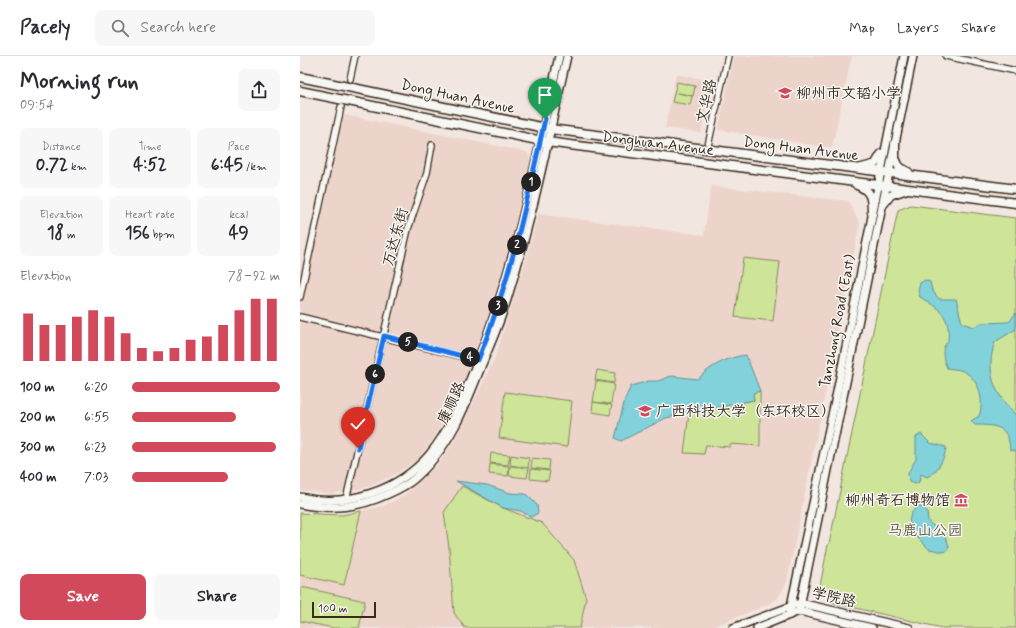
<!DOCTYPE html>
<html lang="en">
<head>
<meta charset="utf-8">
<style>
	:root { --surface:#fff; --page:#f7f7f7; --text:#2b2b33; --muted:#7c7c81; --line:#e1e1e2; --accent:#d1495b }
	body { margin:0; font-family:Mynerve,"LXGW WenKai TC",sans-serif; background:var(--page); color:var(--text); height:100vh; display:flex; flex-direction:column; font-size:15px; white-space:nowrap }
	* { box-sizing:border-box; margin:0 }
	p { font-size:13px; color:var(--muted) }
	.icon { flex:none; width:22px; height:22px; fill:none; stroke:currentColor; stroke-width:2; stroke-linecap:round; stroke-linejoin:round }
	.map { position:relative; flex:1; overflow:hidden }
	.drawer { display:flex; flex-direction:column; background:var(--surface); width:300px }
	.drawer>* { flex:none }
	.scale { position:absolute; left:12px; bottom:10px; width:64px; box-sizing:border-box; padding-left:4px; border:2px solid #3b2a1e; border-top:0; font-size:11px; line-height:14px; white-space:nowrap; color:#3b2a1e; -webkit-text-stroke:3px #f6f6f2; paint-order:stroke }
	.pin { position:absolute; display:grid; place-items:center; width:34px; height:34px; color:#fff; margin:-41px -17px; border-radius:50% 50% 50% 0; rotate:-45deg; box-shadow:0 0 4px #0007 }
	.pin .icon { rotate:45deg }
	.km { position:absolute; width:20px; height:20px; margin:-10px; border-radius:50%; background:#222; color:#fff; font-size:11px; line-height:20px; text-align:center }
	.round { display:grid; place-items:center; flex:none; width:42px; height:42px; border-radius:8px; background:var(--page) }
	.summary { display:flex; align-items:center; justify-content:space-between; height:68px; padding:0 20px }
	h1 { font-size:22px; font-weight:800; line-height:30px }
	.figures { display:grid; grid-template-columns:repeat(3,1fr); gap:6px; height:68px; padding:4px 20px }
	.figures div { display:grid; align-content:center; border-radius:8px; background:var(--page); text-align:center }
	.figures b { font-size:17px; font-weight:800 }
	.figures small { font-size:11px; font-weight:400 }
	.figures p { font-size:11px }
	.chart { height:112px; padding:8px 20px }
	.chart p { display:flex; justify-content:space-between }
	.chart svg { width:100%; height:72px; margin-top:4px; stroke:var(--accent); stroke-width:6 }
	.cta { display:flex; gap:8px; margin-top:auto; padding:8px 20px }
	.cta a { flex:1; height:46px; border-radius:8px; background:var(--accent); color:#fff; font-size:16px; font-weight:800; line-height:46px; text-align:center }
	.cta a+a { background:var(--page); color:var(--text) }
	ul { padding:0 20px; list-style:none; font-size:13px }
	li { display:grid; grid-template-columns:64px 48px 1fr; align-items:center; height:30px }
	li i { height:10px; border-radius:5px; background:var(--accent) }
	header { display:flex; align-items:center; gap:24px; box-sizing:border-box; height:56px; padding:0 20px; background:var(--surface); border-bottom:1px solid var(--line) }
	header strong { font-size:19px }
	nav { display:flex; gap:22px; margin-inline-start:auto; font-size:14px }
	.search { width:280px; height:36px; background:var(--page); display:flex; align-items:center; gap:10px; box-sizing:border-box; padding:0 14px; border-radius:8px; color:var(--muted); font-size:15px }
	main { display:flex; flex:1; min-height:0 }
	.map>svg:first-child { display:block }
</style>
</head>
<body>
<header>
<strong>Pacely</strong>
<div class="search"><svg class="icon" aria-label="search" viewBox="0 0 24 24"><circle cx="10" cy="10" r="6"/><path d="M15 15l6 6"/></svg>Search here</div>
<nav><a>Map</a><a>Layers</a><a>Share</a></nav>
</header>
<main>
<section class="drawer">
<div class="summary"><div><h1>Morning run</h1><p>09:54</p></div><a class="round"><svg class="icon" aria-label="share" viewBox="0 0 24 24"><path d="M12 15V3M7 8l5-5 5 5M5 13v7h14v-7"/></svg></a></div>
<div class="figures">
<div><p>Distance</p><b>0.72<small> km</small></b></div>
<div><p>Time</p><b>4:52</b></div>
<div><p>Pace</p><b>6:45<small> /km</small></b></div>
</div>
<div class="figures">
<div><p>Elevation</p><b>18<small> m</small></b></div>
<div><p>Heart rate</p><b>156<small> bpm</small></b></div>
<div><p>kcal</p><b>49</b></div>
</div>
<div class="chart"><p><span>Elevation</span>78–92 m</p>
<svg viewBox="0 0 160 44" preserveAspectRatio="none"><path d="M5 44V15M15 44V22M25 44V22M35 44V17M45 44V13M55 44V17M65 44V27M75 44V36M85 44V38M95 44V36M105 44V31M115 44V29M125 44V22M135 44V13M145 44V6M155 44V6"/></svg>
</div>
<ul>
<li><b>100 m</b>6:20<i style="width:100%"></i></li>
<li><b>200 m</b>6:55<i style="width:70%"></i></li>
<li><b>300 m</b>6:23<i style="width:97%"></i></li>
<li><b>400 m</b>7:03<i style="width:65%"></i></li>
</ul>
<div class="cta"><a>Save</a><a>Share</a></div>
</section>
<div class="map">
<svg width="716" height="572" viewBox="0 0 716 572">
	<rect width="100%" height="100%" fill="#f2e7e0"/>
	<filter id="ink" filterUnits="userSpaceOnUse"><feTurbulence type="fractalNoise" baseFrequency=".025" numOctaves="2"/><feDisplacementMap in="SourceGraphic" scale="8" xChannelSelector="R" yChannelSelector="G"/><feConvolveMatrix kernelMatrix="1 2 1 2 8 2 1 2 1" color-interpolation-filters="sRGB"/></filter>
	<g filter="url(#ink)">
		<g fill="#edd4cb">
			<polygon points="434,0 552,0 532,92 418,74"/>
			<polygon points="376,18 413,25 401,77 365,72"/>
			<polygon points="35,57 227,96 232,105 214,183 193,254 167,320 151,352 132,385 118,403 98,417 68,431 31,438 0,434 0,216"/>
			<polygon points="411,130 548,145 560,167 487,526 478,542 469,548 410,572 0,572 0,457 42,459 83,450 104,439 139,407 153,387 164,366 195,301 226,204 238,158 404,179"/>
		</g>
		<g fill="#cde499" stroke="#84875c">
			<polygon points="377,26 395,30 393,40 378,37 392,40 390,49 372,46"/>
			<polygon points="611,149 716,162 716,572 642,572 534,547 520,530 528,488 529,488 598,154"/>
			<polygon points="443,202 480,206 473,265 435,261"/>
			<polygon points="297,314 315,317 314,327 295,324"/>
			<polygon points="296,325 314,328 311,348 293,346"/>
			<polygon points="460,335 460,390 430,388 430,391 406,389 404,398 384,397 389,357 454,344 453,337"/>
			<polygon points="205,336 272,345 267,391 199,382"/>
			<polygon points="293,346 312,349 310,359 292,356"/>
			<polygon points="191,397 210,399 208,409 190,407"/>
			<polygon points="211,399 229,402 228,412 210,409"/>
			<polygon points="232,402 250,404 249,414 231,412"/>
			<polygon points="190,408 209,410 208,420 189,418"/>
			<polygon points="210,410 229,412 227,422 209,420"/>
			<polygon points="231,413 250,415 248,425 230,423"/>
			<polygon points="162,430 203,452 242,467 274,504 286,542 280,572 165,572 154,557 149,492 144,456"/>
			<polygon points="61,455 44,529 0,519 0,457 42,459"/>
			<polygon points="1,531 65,545 59,572 33,572 0,565"/>
		</g>
		<g fill="#82d2dc" stroke="#668f90">
			<path d="M 625,224 L 630,226 L 632,234 L 639,243 L 656,243 L 662,267 L 674,271 L 681,267 L 709,266 L 716,257 L 716,273 L 695,286 C 685,315 694,338 716,359 L 716,395 L 710,394 C 709,370 696,369 675,369 L 671,365 L 679,360 C 685,344 679,320 660,314 C 657,313 651,313 647,312 C 644,305 641,296 645,289 C 647,286 647,287 648,284 C 651,259 638,252 620,241 L 618,235 L 620,227 Z"/>
			<path d="M 446,299 L 460,335 L 453,337 L 454,344 L 366,362 L 321,385 L 315,382 L 325,343 L 331,330 L 349,325 L 358,325 L 371,320 L 398,323 C 410,310 428,301 446,299 Z"/>
			<path d="M 621,378 L 630,387 L 646,391 C 645,402 638,416 627,421 L 621,418 L 619,426 L 615,428 L 609,426 L 608,417 L 616,403 L 616,381 Z"/>
			<polygon points="156,425 187,429 210,437 226,438 237,449 238,457 231,461 221,455 203,452"/>
			<path d="M 620,450 L 627,455 L 628,465 C 637,475 648,478 649,492 L 645,496 L 629,493 L 616,480 L 611,478 C 608,467 608,455 620,450 Z"/>
		</g>
		<g fill="none" stroke-linecap="round" stroke-linejoin="round">
			<g stroke="#3b2a1e" stroke-width="8">
				<g id="minor">
					<polyline points="646,0 716,15"/>
					<polyline points="50,23 55,0"/>
					<polyline points="407,94 428,0"/>
					<polyline points="0,241 41,51"/>
					<polyline points="0,261 178,304"/>
					<polyline points="46,444 108,173 127,117 132,89"/>
				</g>
			</g>
			<g stroke="#3b2a1e" stroke-width="10">
				<g id="major">
					<polyline points="560,112 575,108 581,98"/>
					<polyline points="584,148 591,139 606,134"/>
					<path d="M 0,441 C 46,452 98,435 129,399 C 150,374 164,339 176,309 C 216,209 236,104 259,0"/>
					<path d="M 0,448 C 32,454 58,452 88,438 C 97,434 106,430 114,423 C 149,393 166,350 182,308 C 192,285 202,261 209,237 C 233,160 249,79 267,0"/>
					<polyline points="499,555 613,0"/>
					<polyline points="489,559 537,336 604,0"/>
					<polyline points="433,572 500,547 609,572"/>
					<polyline points="457,572 499,555 572,572"/>
				</g>
			</g>
			<g stroke="#3b2a1e" stroke-width="11">
				<g id="highway">
					<polyline points="0,21 250,73 716,133"/>
					<polyline points="0,35 247,86 716,147"/>
					<polyline points="595,87 595,102 599,111 608,116"/>
					<path d="M 557,129 C 571,134 572,142 572,156"/>
				</g>
			</g>
			<use href="#minor" stroke="#f6f6f2" stroke-width="5.5"/>
			<use href="#major" stroke="#f6f6f2" stroke-width="7"/>
			<use href="#highway" stroke="#f6f6f2" stroke-width="8"/>
		</g>
	</g>
	<g fill="none" stroke-linecap="round" stroke-linejoin="round" filter="url(#ink)">
		<g stroke="#fff" stroke-width="8">
			<path id="route" d="M 58,392 L 84,280 L 178,304 C 210,226 227,145 245,63"/>
		</g>
		<use href="#route" stroke="#1a73e8" stroke-width="5"/>
	</g>
	<defs>
		<g id="school-bare" transform="scale(1.08)"><path d="M0-5L7-2L0 1L-7-2ZM-4 1L0 2.5L4 1V4Q0 6-4 4Z" fill="#d1495b" stroke="#f6f6f2" stroke-width="2.5" paint-order="stroke"/></g>
		<g id="university-bare" transform="scale(1.08)"><path d="M0-5L7-2L0 1L-7-2ZM-4 1L0 2.5L4 1V4Q0 6-4 4Z" fill="#d1495b" stroke="#f6f6f2" stroke-width="2.5" paint-order="stroke"/></g>
		<g id="museum-bare" transform="scale(1.08)"><path d="M0-6L6-3V-2H-6V-3ZM-5-1h2V3h-2ZM-1-1h2V3h-2ZM3-1h2V3H3ZM-6 4H6V6H-6Z" fill="#d1495b" stroke="#f6f6f2" stroke-width="2.5" paint-order="stroke"/></g>
	</defs>
	<g fill-rule="evenodd">
		<use href="#school-bare" x="485" y="37"/>
		<use href="#university-bare" x="345" y="355"/>
		<use href="#museum-bare" x="661" y="444"/>
	</g>
	<g text-anchor="middle" stroke-width="3" stroke-linejoin="round" paint-order="stroke">
		<g font-size="15" fill="#3b2a1e" stroke="#f6f6f2" text-anchor="start">
			<text x="496" y="42">柳州市文韬小学</text>
			<text x="356" y="360">广西科技大学（东环校区）</text>
			<text x="650" y="449" text-anchor="end">柳州奇石博物馆</text>
		</g>
		<g font-size="15" fill="#3b2a1e" stroke="#f6f6f2">
			<text transform="translate(158 40) rotate(12)" y="5">Dong Huan Avenue</text>
			<text transform="translate(406 45) rotate(-77)" y="5">文华路</text>
			<text transform="translate(358 87) rotate(7)" y="5">Donghuan Avenue</text>
			<text transform="translate(501 92) rotate(7)" y="5">Dong Huan Avenue</text>
			<text transform="translate(95 181) rotate(-75)" y="5">万达东街</text>
			<text transform="translate(537 265) rotate(-79)" y="5">Tanzhong Road (East)</text>
			<text transform="translate(151 347) rotate(-65)" y="5">康顺路</text>
			<text transform="translate(534 541) rotate(13)" y="5">学院路</text>
		</g>
		<g font-size="15" fill="#60583d" stroke="#f6f6f2">
			<text x="625" y="479">马鹿山公园</text>
		</g>
	</g>
</svg>
<div class="scale">100 m</div>
<div class="pin" style="left:245px;top:63px;background:#1e9e55"><svg class="icon" aria-label="arrive" viewBox="0 0 24 24"><path d="M6 21V4h12l-3 4 3 4H6"/></svg></div>
<div class="pin" style="left:58px;top:392px;background:#d93025"><svg class="icon" aria-label="check" viewBox="0 0 24 24"><path d="M5 12l5 5 9-10"/></svg></div>
<b class="km" style="left:231px;top:126px">1</b>
<b class="km" style="left:217px;top:189px">2</b>
<b class="km" style="left:198px;top:250px">3</b>
<b class="km" style="left:170px;top:301px">4</b>
<b class="km" style="left:108px;top:286px">5</b>
<b class="km" style="left:75px;top:318px">6</b>
</div>
</main>
</body>
</html>
